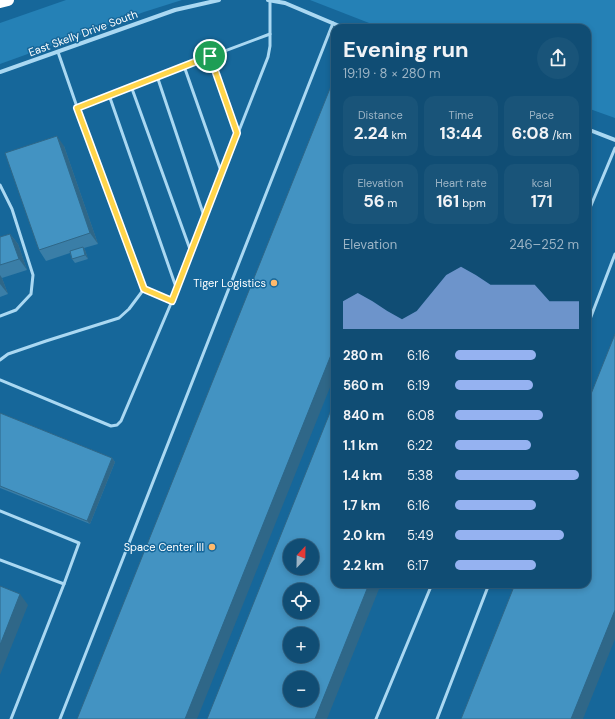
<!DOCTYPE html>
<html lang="en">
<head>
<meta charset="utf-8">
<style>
	:root { --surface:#104d74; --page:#195479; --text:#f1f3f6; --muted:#9cb4c5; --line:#306486; --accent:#95b2f1 }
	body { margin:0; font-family:"DM Sans",sans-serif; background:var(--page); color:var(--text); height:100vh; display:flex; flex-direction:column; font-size:15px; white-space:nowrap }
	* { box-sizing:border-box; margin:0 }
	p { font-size:13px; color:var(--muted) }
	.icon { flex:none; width:22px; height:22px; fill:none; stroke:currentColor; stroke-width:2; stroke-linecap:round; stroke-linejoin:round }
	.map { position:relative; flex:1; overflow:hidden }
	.sheet { position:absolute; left:331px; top:24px; width:260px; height:564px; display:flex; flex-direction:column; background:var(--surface); border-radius:12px; box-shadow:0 2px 6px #0003,0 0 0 1px var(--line) }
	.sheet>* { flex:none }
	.needle { width:26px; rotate:22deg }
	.buttons { position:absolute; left:283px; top:539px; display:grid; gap:8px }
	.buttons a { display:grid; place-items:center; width:36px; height:36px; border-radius:50%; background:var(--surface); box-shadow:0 2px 6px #0003,0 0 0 1px var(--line); font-size:20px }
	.pin { position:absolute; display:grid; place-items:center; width:34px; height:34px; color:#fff; margin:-17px; border:2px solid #fff; border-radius:50%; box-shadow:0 1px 4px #0007 }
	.round { display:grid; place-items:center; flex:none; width:42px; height:42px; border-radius:21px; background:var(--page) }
	.overview { display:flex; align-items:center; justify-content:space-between; height:68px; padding:0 12px }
	h1 { font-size:22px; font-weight:700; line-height:30px }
	.figures { display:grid; grid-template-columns:repeat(3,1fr); gap:6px; height:68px; padding:4px 12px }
	.figures div { display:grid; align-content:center; border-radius:10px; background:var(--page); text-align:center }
	.figures b { font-size:17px; font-weight:700 }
	.figures small { font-size:11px; font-weight:400 }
	.figures p { font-size:11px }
	.chart { height:112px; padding:8px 12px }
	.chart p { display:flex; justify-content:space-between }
	.chart svg { width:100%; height:72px; margin-top:4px; fill:var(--accent); opacity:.7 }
	ul { padding:0 12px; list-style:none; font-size:13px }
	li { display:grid; grid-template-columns:64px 48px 1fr; align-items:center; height:30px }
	li i { height:10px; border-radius:5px; background:var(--accent) }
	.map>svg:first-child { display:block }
</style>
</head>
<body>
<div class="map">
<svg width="615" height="719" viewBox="0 0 615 719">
	<rect width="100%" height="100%" fill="#16679a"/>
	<g fill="#2581b6">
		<polygon points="66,0 182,0 144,12 0,64 0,23"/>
		<polygon points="310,0 615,0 615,118 587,108 587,28 382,28"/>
	</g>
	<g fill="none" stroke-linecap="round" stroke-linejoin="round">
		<g stroke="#aad8f2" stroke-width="3">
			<polyline points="58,52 86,133 144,289 172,301 268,57 270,46 270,0"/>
			<polyline points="210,57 237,133"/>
			<polyline points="184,66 222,174"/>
			<polyline points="157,76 204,216"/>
			<polyline points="131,86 191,252"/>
			<polyline points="109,95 177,290"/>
			<polyline points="77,108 150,79 270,34"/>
			<polyline points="0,185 12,209 33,275 31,294 16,310 0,316"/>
			<polyline points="587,215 615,148"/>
			<polyline points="587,327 615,254"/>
			<polyline points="0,360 8,354 46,341 119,318 129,309 144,289"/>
			<polyline points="0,380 111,426 117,425 121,421 172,301"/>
			<polyline points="0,511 79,543 64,584"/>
			<polyline points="0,560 64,584 11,719"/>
			<polyline points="60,719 333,23"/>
			<polyline points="376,719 432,584"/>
			<polyline points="437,719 489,584"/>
		</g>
		<g stroke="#aad8f2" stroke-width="4">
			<polyline points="268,0 285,3 344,28"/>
			<polyline points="0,72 175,10 219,0"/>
			<polyline points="587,129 615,140"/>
		</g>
		<polyline stroke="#fff" stroke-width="12" points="0,2 8,0"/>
	</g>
	<g fill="#3a7ea7">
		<polygon points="64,146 98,244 84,248 85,250 88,259 75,263 72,259 70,253 46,261 39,250"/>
		<polygon points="10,234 18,244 27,270 2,278 8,294 0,297 0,237"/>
		<polygon points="0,413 112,458 115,462 90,524 0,488"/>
	</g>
	<g fill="#2f6788">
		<polygon points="57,136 64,146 98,244 90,233"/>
		<polygon points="10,234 18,244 27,270 19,259"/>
		<polygon points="83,247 85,250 88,259 85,255"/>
		<polygon points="0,275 2,278 8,294 0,284"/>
		<polygon points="335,345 335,375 197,719 185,719"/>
		<polygon points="112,458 115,462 90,524 87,521"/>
		<polygon points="369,584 381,584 327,719 315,719"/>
		<polygon points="20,594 28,605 0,675 0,645"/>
		<polygon points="615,610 615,639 583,719 571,719"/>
	</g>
	<g fill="#4393c2" stroke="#2f6788" fill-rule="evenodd">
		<polygon points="335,76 335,345 185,719 77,719"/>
		<polygon points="57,136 90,233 39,250 5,153"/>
		<polygon points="10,234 19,259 0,265 0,237"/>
		<polygon points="83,247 85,255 72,259 70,251"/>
		<polygon points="615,334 615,610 571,719 461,719 515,584 587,584 587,404"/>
		<path d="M 335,400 L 335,584 L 369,584 L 315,719 L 207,719 ZM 290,546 L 312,546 L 312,568 L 290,568 ZM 290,590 L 312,590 L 312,612 L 290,612 ZM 290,634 L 312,634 L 312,656 L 290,656 ZM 290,678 L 312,678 L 312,700 L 290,700 Z"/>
		<polygon points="0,413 112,458 87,521 0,486"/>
		<polygon points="0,586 20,594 0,645"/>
	</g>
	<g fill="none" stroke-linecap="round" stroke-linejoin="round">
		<g stroke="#fff" stroke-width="8">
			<polygon id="route" points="210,56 237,133 172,301 144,289 77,108"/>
		</g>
		<use href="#route" stroke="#ffd54a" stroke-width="5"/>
	</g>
	<g fill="#ffba6c" stroke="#16679a" stroke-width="1.5">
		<circle cx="274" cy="283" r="4"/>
		<circle cx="212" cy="547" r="4"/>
	</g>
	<g text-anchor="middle" stroke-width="3" stroke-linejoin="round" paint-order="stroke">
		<g font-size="11" fill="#fff" stroke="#16679a">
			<text transform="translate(83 33) rotate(-20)" y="4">East Skelly Drive South</text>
		</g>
		<g font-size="11" fill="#fff" stroke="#16679a" text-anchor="end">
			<text x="266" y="287">Tiger Logistics</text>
			<text x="204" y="551">Space Center III</text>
		</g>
	</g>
</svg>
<div class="buttons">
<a><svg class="needle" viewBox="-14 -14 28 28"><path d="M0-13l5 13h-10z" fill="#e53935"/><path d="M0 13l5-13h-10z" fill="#9cb4c5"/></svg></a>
<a><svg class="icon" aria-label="locate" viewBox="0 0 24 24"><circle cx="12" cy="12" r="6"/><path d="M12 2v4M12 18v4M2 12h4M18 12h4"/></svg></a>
<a>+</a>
<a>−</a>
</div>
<div class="pin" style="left:210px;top:56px;background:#1e9e55"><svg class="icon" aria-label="arrive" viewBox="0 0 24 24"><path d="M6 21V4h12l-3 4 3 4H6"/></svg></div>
<section class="sheet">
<div class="overview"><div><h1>Evening run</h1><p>19:19 · 8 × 280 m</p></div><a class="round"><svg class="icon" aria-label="share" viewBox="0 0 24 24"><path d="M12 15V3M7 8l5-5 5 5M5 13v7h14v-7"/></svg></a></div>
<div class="figures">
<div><p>Distance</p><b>2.24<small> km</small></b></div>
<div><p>Time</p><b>13:44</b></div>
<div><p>Pace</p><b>6:08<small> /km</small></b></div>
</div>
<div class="figures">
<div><p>Elevation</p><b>56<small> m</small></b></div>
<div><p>Heart rate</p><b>161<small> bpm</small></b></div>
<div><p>kcal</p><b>171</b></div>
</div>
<div class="chart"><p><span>Elevation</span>246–252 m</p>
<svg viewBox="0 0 160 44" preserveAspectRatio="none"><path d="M0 44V27L10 22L20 27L30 33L40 38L50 33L60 22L70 11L80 6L90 11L100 17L110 17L120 17L130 17L140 27L150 27L160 27V44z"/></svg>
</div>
<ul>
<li><b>280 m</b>6:16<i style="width:65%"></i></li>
<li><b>560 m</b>6:19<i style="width:63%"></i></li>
<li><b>840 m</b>6:08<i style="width:71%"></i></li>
<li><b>1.1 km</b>6:22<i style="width:61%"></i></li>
<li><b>1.4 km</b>5:38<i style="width:100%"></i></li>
<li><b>1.7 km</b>6:16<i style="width:65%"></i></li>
<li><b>2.0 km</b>5:49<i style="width:88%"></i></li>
<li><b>2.2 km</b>6:17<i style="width:65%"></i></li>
</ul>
</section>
</div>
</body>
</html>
